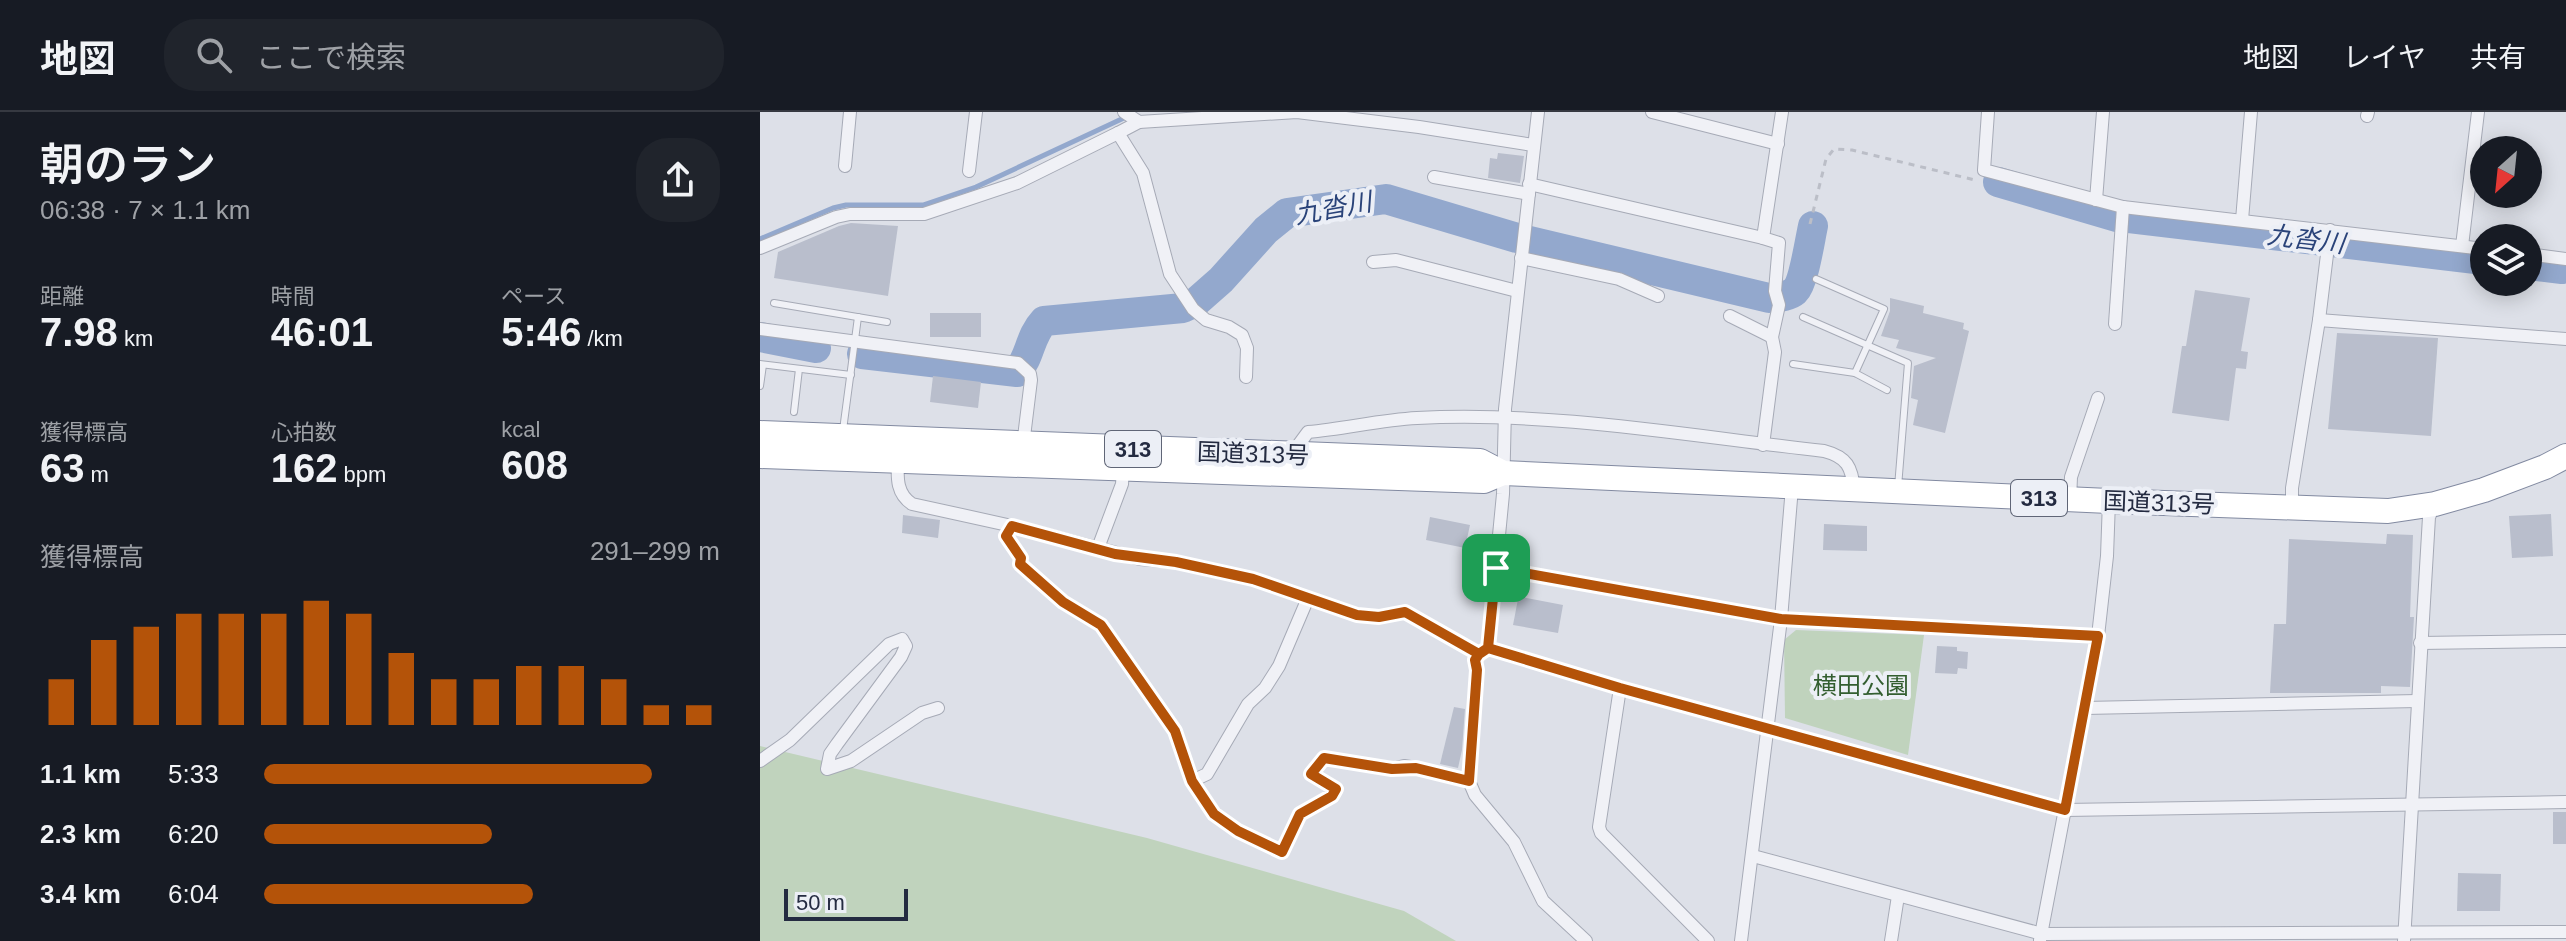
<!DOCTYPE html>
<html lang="ja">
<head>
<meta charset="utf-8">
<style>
	:root { --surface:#171b24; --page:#20242c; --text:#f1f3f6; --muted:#9ea1a6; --line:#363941; --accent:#b45309 }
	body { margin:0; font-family:Arial,"Noto Sans JP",sans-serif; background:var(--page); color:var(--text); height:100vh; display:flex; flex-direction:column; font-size:30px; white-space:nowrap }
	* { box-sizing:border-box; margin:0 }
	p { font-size:26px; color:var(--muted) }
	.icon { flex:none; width:44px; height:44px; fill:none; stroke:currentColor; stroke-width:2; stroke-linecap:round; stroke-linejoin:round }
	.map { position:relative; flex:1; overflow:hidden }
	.side { display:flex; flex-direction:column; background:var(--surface); width:760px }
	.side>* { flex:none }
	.needle { width:52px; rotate:207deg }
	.buttons { position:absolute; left:1710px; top:24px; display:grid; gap:16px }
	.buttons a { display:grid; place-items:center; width:72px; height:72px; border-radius:50%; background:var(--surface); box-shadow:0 4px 20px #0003; font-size:40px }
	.scale { position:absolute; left:24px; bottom:20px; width:124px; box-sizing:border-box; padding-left:8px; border:4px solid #242b41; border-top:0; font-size:22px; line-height:28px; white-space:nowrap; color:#242b41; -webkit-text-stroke:6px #eceff6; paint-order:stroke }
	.pin { position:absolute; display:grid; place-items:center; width:68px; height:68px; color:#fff; margin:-34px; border-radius:16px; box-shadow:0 4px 12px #0006 }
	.round { display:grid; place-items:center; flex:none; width:84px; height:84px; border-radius:32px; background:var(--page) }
	.overview { display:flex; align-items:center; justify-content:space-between; height:136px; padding:0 40px }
	h1 { font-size:44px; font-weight:600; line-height:60px }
	.stats { display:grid; grid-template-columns:repeat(3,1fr); gap:12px; height:136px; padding:8px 40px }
	.stats div { display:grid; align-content:center }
	.stats b { font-size:40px; font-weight:600 }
	.stats small { font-size:22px; font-weight:400 }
	.stats p { font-size:22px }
	.chart { height:224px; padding:16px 40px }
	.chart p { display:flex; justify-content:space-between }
	.chart svg { width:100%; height:144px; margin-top:8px; stroke:var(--accent); stroke-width:6 }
	ul { padding:0 40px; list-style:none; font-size:26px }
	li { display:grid; grid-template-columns:128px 96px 1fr; align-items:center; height:60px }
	li i { height:20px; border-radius:10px; background:var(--accent) }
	header { display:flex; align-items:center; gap:48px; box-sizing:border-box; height:112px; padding:0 40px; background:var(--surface); border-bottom:2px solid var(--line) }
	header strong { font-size:38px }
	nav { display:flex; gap:44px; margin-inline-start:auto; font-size:28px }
	.search { width:560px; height:72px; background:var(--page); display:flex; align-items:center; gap:20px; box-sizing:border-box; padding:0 28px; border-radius:32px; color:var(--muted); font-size:30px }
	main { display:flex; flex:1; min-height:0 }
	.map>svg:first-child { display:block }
</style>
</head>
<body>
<header>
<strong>地図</strong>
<div class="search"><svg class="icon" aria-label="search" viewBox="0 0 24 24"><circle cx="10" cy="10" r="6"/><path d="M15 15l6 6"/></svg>ここで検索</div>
<nav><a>地図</a><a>レイヤ</a><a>共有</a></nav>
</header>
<main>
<section class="side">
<div class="overview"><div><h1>朝のラン</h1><p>06:38 · 7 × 1.1 km</p></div><a class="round"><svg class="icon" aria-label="share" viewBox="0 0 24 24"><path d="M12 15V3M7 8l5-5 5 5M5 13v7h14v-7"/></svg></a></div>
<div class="stats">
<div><p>距離</p><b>7.98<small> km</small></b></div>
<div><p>時間</p><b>46:01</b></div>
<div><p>ペース</p><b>5:46<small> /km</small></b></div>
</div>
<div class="stats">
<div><p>獲得標高</p><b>63<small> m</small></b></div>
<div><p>心拍数</p><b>162<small> bpm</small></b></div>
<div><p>kcal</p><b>608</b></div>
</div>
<div class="chart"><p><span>獲得標高</span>291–299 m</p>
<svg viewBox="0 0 160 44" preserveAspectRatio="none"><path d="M5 44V30M15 44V18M25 44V14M35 44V10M45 44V10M55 44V10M65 44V6M75 44V10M85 44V22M95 44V30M105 44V30M115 44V26M125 44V26M135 44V30M145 44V38M155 44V38"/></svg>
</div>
<ul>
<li><b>1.1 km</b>5:33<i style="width:85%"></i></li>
<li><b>2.3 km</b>6:20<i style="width:50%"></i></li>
<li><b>3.4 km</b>6:04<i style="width:59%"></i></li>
</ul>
</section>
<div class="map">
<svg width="1806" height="829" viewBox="0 0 1806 829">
	<rect width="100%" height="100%" fill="#dde0e8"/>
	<g fill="#c0d3bd">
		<polygon points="1036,518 1164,523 1148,643 1025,606 1024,528"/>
		<polygon points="0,634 387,726 644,799 696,829 0,829"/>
	</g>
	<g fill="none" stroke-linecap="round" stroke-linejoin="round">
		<polyline stroke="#93a8cd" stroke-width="5" points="0,127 73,96 86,93 163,93 216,75 366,5"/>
		<g stroke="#93a8cd" stroke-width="30">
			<polyline points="1238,70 1357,105"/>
			<polyline points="1369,106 1724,148"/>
			<polyline points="1768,153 1802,157"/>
			<polyline points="0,225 56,236"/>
			<path d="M 102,242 L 257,260 C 271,244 269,225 284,209 L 423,196 L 436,190 L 461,168 L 506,118 L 527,101 L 626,87 L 757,126 L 1009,186 C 1016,185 1028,185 1035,179 C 1044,170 1050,127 1053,114"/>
		</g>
	</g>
	<g fill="#b9becc">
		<polygon points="738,41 764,44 760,71 728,66 730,46 737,47"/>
		<polygon points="91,111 138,114 128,184 14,166 18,140 79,114"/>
		<polygon points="1435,178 1490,186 1481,239 1488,240 1486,257 1476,256 1469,309 1412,301 1422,234 1426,234"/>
		<polygon points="1130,186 1164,194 1163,201 1204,211 1203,217 1209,219 1185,321 1153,313 1158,288 1151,286 1154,254 1176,246 1136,236 1139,228 1121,224 1130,199"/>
		<rect x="170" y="201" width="51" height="24"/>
		<polygon points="1577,221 1678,226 1671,324 1568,317"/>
		<polygon points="173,264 221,270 218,296 170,290"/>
		<polygon points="1791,402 1793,444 1752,446 1749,404"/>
		<polygon points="143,403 180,408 178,426 142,421"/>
		<polygon points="670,405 710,413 705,436 666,428"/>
		<polygon points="1064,412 1107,414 1107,439 1063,438"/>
		<polygon points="1627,422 1653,423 1650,505 1654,505 1650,575 1621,574 1621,581 1510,581 1514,512 1526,512 1529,427 1626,432"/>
		<polygon points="761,485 803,493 798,521 753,513 758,487"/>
		<polygon points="1177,534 1197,535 1197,539 1208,540 1207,557 1198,556 1197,562 1175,561"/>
		<polygon points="694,595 705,597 702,638 698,656 680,652"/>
		<rect x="1793" y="700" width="13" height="32"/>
		<polygon points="1698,761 1741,762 1740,799 1697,799"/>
	</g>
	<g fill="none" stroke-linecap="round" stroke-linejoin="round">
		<g stroke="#a6aab6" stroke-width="8">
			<g id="lane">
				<polyline points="1056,167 1124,197 1095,261"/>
				<polyline points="14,191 127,210"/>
				<polyline points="1043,205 1148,251 1138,375"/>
				<polyline points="0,252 91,263"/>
				<polyline points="1033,252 1095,261 1127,278"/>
				<polyline points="0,274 3,253"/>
				<polyline points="34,300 39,257"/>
				<polyline points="83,318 98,205"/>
			</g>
		</g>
		<g stroke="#a6aab6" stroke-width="14">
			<g id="street">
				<polyline points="364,0 379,10 537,0 659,15 773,33"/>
				<polyline points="778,0 745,297 743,382 728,536 719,542 715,548 717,558 709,669 715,683 754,730 783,789 826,829"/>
				<polyline points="892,0 1018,32"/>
				<polyline points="1228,0 1224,58 1363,95 1724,137"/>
				<polyline points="1607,4 1608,0"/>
				<polyline points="379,10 358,21 383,61 410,162 433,197 446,208 469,215 482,223 487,236 486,265"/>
				<polyline points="85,54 90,0"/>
				<polyline points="209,59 216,0"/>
				<polyline points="674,65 769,82"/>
				<polyline points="769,72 1003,126"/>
				<polyline points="1336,88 1343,0"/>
				<polyline points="1482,108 1491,0"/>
				<polyline points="1702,134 1718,0"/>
				<polyline points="0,136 76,105 90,102 164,102 257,71 358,21"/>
				<polyline points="1768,142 1806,147"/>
				<polyline points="761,146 859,167 898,184"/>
				<polyline points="613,150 636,148 757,179"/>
				<polyline points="970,204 1012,225"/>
				<polyline points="1559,208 1806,227"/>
				<polyline points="1355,212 1363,95"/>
				<polyline points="0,217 258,251 270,262 271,268 263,333"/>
				<polyline points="1003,333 1015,240 1012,225 1019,193 1015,179 1019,131 1003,126 1022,0"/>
				<path d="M 531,343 L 548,320 C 584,317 620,308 657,306 C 791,299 930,324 1064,339 C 1087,345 1092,355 1094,378"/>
				<path d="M 138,350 C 137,367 137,382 152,392 L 252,414 L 380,447 L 416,450 L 493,467 L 597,503 L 619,505 L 645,500 L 719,542"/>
				<polyline points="1310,388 1311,365 1338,286"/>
				<polyline points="1532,397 1532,376 1559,208 1570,118"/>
				<polyline points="252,414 246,424 261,446 260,452 303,490 341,513 415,619 432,669 454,702 478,719 522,740 540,702 572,684 576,677 551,662 564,646 632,657 644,654 656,656 709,669"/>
				<polyline points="338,436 362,372 363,358"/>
				<polyline points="736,456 1021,507 1338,524"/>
				<polyline points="1660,531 1806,529"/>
				<polyline points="728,536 860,576 1305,698 1806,690"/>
				<polyline points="860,576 839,715 841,721 948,829"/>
				<polyline points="1325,596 1657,589"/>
				<polyline points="0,649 30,628 129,532 142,527 146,534 141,545 77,632 70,642 67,657 91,649 162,601 178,596"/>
				<polyline points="432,669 447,662 488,592 505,576 519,554 548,486"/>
				<polyline points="993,744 1282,822 1806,820"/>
				<polyline points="1280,828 1338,524 1347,444 1349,389"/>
				<polyline points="981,829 1021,507 1032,375"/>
				<polyline points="1131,829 1138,784"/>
				<polyline points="1644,829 1669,405 1675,392"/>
			</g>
		</g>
		<g stroke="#828aa1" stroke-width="26">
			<g id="highway">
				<polyline points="0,321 720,349 743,361 1349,389 1628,399 1675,392 1724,378 1785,355 1806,344"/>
				<polyline points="0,344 724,369 743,361"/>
			</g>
		</g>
		<polyline stroke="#bbbec7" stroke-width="3" stroke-dasharray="6 6" stroke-linecap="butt" points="1050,112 1066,47 1074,37 1092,38 1215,68"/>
		<use href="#lane" stroke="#f0f1f6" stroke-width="6"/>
		<use href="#street" stroke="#f0f1f6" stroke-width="12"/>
		<use href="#highway" stroke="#fff" stroke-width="24"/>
	</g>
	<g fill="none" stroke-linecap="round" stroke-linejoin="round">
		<g stroke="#fff" stroke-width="16">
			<polyline id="route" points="736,456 728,536 719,542 645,500 619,505 597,503 493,467 416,450 355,442 252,414 246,424 261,446 260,452 303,490 341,513 415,619 432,669 454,702 478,719 522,740 540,702 572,684 576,677 551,662 564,646 632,657 656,656 709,669 717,558 715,548 719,542 728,536 860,576 1305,698 1338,524 1021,507 736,456"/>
		</g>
		<use href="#route" stroke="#b45309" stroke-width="10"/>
	</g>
	<g text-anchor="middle" stroke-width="8" stroke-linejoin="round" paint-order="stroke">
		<g fill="#eceff6" stroke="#606677" stroke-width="2">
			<rect x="345" y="319" width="56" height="36" rx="6"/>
			<rect x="1251" y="368" width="56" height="36" rx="6"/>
		</g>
		<g font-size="22" font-weight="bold" fill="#242b41">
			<text x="373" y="345">313</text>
			<text x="1279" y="394">313</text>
		</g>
		<g font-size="24" fill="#242b41" stroke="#eceff6">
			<text transform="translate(493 342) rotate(2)" y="8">国道313号</text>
			<text transform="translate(1399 391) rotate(2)" y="8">国道313号</text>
		</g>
		<g font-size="24" fill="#335e30" stroke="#eceff6">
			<text x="1101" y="582">横田公園</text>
		</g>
		<g font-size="26" font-style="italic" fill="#2a4379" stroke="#eceff6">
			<text transform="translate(573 96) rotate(-10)" y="9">九沓川</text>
			<text transform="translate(1546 127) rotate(7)" y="9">九沓川</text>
		</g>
	</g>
</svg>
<div class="buttons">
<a><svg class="needle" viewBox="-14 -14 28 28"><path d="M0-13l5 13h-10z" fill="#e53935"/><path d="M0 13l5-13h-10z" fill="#9ea1a6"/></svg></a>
<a><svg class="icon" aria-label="layers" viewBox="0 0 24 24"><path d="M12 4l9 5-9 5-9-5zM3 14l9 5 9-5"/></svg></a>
</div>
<div class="scale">50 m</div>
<div class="pin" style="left:736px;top:456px;background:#1e9e55"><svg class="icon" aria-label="arrive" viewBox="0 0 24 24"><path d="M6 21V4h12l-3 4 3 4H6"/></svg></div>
</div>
</main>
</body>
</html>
